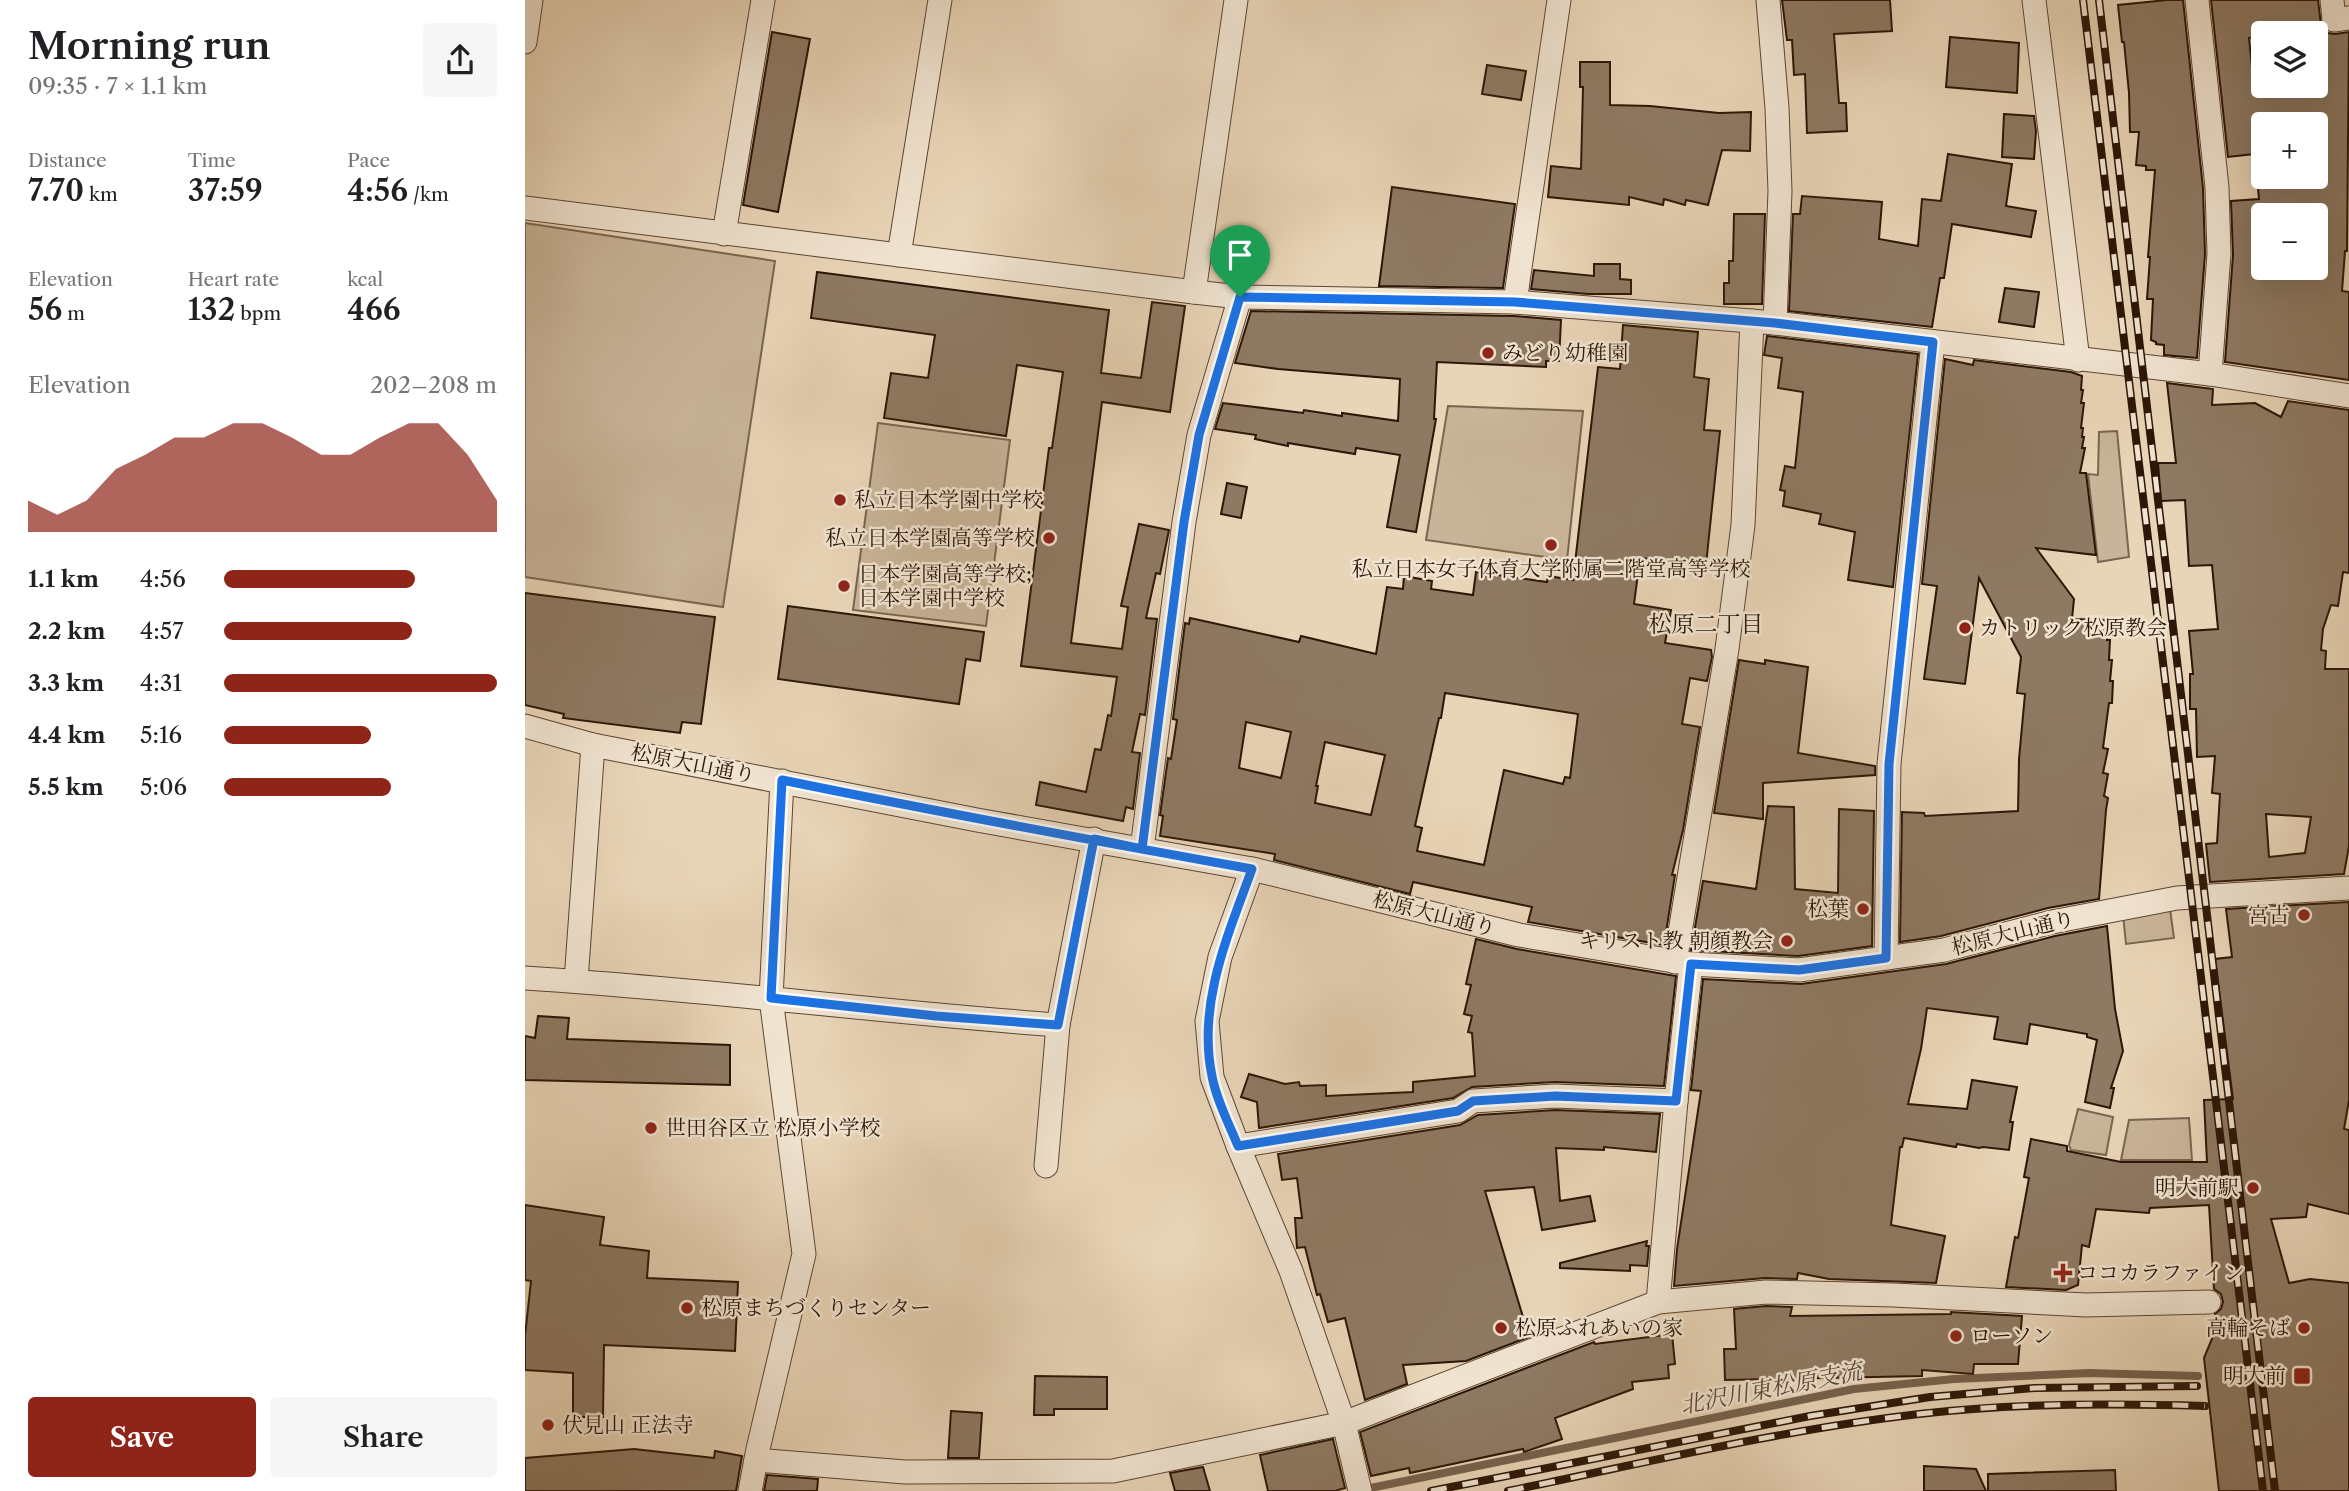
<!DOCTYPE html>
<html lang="en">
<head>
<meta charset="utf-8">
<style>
	:root { --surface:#fff; --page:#f6f6f6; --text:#202124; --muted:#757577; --accent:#8f2418 }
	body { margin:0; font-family:"Libre Caslon Text","Noto Serif JP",serif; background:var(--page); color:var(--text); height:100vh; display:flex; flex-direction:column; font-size:26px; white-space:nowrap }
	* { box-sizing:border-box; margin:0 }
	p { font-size:23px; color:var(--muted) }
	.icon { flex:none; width:38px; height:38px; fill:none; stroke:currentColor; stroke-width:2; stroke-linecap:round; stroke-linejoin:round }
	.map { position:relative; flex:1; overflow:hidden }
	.drawer { display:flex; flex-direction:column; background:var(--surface); width:525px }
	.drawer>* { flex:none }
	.controls { position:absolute; left:1726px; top:21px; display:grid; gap:14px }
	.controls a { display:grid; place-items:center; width:77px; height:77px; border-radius:7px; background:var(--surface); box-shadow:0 7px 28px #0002; font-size:35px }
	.pin { position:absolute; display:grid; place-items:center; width:60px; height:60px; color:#fff; margin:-72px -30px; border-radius:50% 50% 50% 0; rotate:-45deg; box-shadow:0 0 7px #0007 }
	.pin .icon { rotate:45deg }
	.round { display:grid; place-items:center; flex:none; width:74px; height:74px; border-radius:7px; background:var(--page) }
	.overview { display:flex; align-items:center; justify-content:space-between; height:119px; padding:0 28px }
	h1 { font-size:38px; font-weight:600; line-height:52px }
	.metrics { display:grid; grid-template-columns:repeat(3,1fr); gap:10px; height:119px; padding:7px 28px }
	.metrics div { display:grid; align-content:center }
	.metrics b { font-size:30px; font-weight:600 }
	.metrics small { font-size:19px; font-weight:400 }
	.metrics p { font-size:19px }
	.chart { height:196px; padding:14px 28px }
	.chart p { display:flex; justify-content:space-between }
	.chart svg { width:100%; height:126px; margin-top:7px; fill:var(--accent); opacity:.7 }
	.action { display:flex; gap:14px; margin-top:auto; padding:14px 28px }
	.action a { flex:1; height:80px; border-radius:7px; background:var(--accent); color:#fff; font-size:28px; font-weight:600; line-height:80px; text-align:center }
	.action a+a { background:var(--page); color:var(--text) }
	ul { padding:0 28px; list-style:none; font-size:23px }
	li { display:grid; grid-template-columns:112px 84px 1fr; align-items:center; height:52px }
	li i { height:18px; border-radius:9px; background:var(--accent) }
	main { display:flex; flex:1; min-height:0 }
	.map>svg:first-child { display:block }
</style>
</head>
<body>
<main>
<section class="drawer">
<div class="overview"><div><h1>Morning run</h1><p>09:35 · 7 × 1.1 km</p></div><a class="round"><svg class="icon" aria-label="share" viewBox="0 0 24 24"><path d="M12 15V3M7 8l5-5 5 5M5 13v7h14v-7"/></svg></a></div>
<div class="metrics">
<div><p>Distance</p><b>7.70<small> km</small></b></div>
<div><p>Time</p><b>37:59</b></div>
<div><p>Pace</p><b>4:56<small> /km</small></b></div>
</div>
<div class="metrics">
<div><p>Elevation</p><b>56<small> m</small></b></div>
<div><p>Heart rate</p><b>132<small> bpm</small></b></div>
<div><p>kcal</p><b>466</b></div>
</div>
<div class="chart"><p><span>Elevation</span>202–208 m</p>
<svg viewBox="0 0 160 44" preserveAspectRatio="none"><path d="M0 44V33L10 38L20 33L30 22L40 17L50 11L60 11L70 6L80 6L90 11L100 17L110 17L120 11L130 6L140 6L150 17L160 33V44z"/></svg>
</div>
<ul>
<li><b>1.1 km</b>4:56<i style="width:70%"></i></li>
<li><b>2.2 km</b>4:57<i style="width:69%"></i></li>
<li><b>3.3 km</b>4:31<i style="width:100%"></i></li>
<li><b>4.4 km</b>5:16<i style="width:54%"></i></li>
<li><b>5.5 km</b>5:06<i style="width:61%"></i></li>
</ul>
<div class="action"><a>Save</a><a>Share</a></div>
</section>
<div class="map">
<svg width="1824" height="1491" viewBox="0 0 1824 1491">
	<rect width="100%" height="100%" fill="#e8d4b6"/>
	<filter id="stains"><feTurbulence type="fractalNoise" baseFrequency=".00286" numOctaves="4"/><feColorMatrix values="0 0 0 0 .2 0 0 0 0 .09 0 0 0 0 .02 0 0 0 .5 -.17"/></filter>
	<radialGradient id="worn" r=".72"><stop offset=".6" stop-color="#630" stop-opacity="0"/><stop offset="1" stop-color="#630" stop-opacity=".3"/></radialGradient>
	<g fill="#c8b498" stroke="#7a6550" stroke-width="2">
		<polygon points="0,223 250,261 198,607 0,577"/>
		<polygon points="923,406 1058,411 1042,560 901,540"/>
		<polygon points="353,423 485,440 461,626 328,610"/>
		<polygon points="1592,431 1604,557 1573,562 1563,474 1573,475 1574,432"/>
		<polygon points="1645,909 1649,938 1601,944 1598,914"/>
		<polygon points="1553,1109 1588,1117 1581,1155 1546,1150 1544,1145"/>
		<polygon points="1664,1118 1667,1160 1596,1160 1604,1120"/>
	</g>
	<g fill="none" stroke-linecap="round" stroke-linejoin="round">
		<polyline stroke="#76614c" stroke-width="8" points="836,1490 1329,1389 1429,1379 1564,1373 1673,1376"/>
	</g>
	<g fill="#8e7962" stroke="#2c1607" stroke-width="2" fill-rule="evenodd">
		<polygon points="1257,0 1365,0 1367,31 1309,34 1314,103 1321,103 1322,131 1282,133 1280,74 1269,75 1267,40 1262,40"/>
		<polygon points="1642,0 1658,0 1678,188 1680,254 1672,358 1639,355 1639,345 1631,344 1631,342 1626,340 1628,299 1622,299 1625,257 1623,257 1630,170 1621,170 1621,166 1611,165 1614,132 1605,132 1604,93 1599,42 1597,42 1593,5"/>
		<path d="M 1686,0 L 1793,0 L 1796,25 L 1738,33 L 1738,35 L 1724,38 L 1728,77 L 1738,76 L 1738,86 L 1790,86 L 1790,28 L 1797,28 L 1803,33 L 1810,34 L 1824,32 L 1822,251 L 1820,251 L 1817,291 L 1824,292 L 1824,380 L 1700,362 L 1708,255 L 1706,201 L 1734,199 L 1732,177 L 1790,177 L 1790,124 L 1738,124 L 1738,153 L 1703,157 ZM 1738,210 L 1790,215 L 1790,222 L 1795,226 L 1793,260 L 1790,260 L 1790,268 L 1734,268 L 1738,238 Z"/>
		<polygon points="247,32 285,39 253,212 218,205"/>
		<polygon points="1425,37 1494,43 1492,93 1421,87"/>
		<polygon points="1055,62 1085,62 1085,105 1125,106 1194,113 1226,112 1225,151 1197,150 1183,205 1161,200 1160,205 1139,199 1138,205 1104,197 1104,205 1023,197 1026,166 1056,169 1058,87 1055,87"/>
		<polygon points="962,65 1001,71 996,100 957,94"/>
		<polygon points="1479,114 1509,116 1511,131 1509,159 1477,157"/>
		<polygon points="1423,154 1487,164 1481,206 1511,211 1506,237 1427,224 1419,278 1415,278 1407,327 1264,311 1268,214 1275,214 1277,196 1357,202 1354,239 1393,246 1397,199 1416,201"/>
		<polygon points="867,187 990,204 978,288 854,286"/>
		<polygon points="1209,214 1240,214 1237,304 1199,304 1199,283 1204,283 1204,261 1208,261"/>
		<polygon points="1069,264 1095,264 1095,279 1106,280 1106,294 1063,294 1006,289 1009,270 1069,276"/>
		<polygon points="292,272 584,310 576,373 616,378 627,302 660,306 645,412 577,402 546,643 597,649 603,607 596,606 614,524 644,530 635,574 631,573 621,618 632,619 620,715 615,714 607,752 615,753 608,809 601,807 598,821 511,805 515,782 561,792 570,749 576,750 583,715 586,716 592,677 496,666 524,448 527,448 538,372 492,365 481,436 359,418 366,373 403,378 410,335 286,318"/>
		<polygon points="1480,288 1514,292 1509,327 1474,322"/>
		<polygon points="726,311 989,316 1036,320 1034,361 1021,361 1021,367 912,362 909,419 911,419 891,532 862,527 875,455 831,448 830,454 763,443 763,446 730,439 731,435 690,429 698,403 778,413 779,410 817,416 817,413 873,421 875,379 753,369 710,363"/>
		<path d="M 1098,325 L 1173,332 L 1169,377 L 1184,379 L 1179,430 L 1195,431 L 1181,565 L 1115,558 L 1109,604 L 1146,610 L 1140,643 L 1186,650 L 1187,657 L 1182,681 L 1165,678 L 1157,724 L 1175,727 L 1158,830 L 1147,875 L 1150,875 L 1139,945 L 1003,922 L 1007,907 L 888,882 L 885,894 L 749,860 L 750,854 L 635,836 L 638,816 L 635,815 L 643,758 L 646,759 L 652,720 L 648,719 L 660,623 L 664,624 L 665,618 L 774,642 L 776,636 L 851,654 L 862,587 L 878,589 L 879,576 L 907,581 L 906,589 L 948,595 L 951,572 L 1022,582 L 1023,576 L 1048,580 L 1073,367 L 1095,369 ZM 920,693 L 1053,714 L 1045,778 L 1040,777 L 1038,784 L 979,770 L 959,865 L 892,851 L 897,828 L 890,826 L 914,718 L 916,718 ZM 721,722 L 766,732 L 756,778 L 714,768 ZM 800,742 L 860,755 L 846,815 L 790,803 L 793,786 L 791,786 Z"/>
		<polygon points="1242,336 1393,354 1368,587 1323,580 1330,532 1294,524 1296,514 1258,506 1260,491 1255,490 1260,466 1270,468 1278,392 1253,388 1257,358 1239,355"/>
		<polygon points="1420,359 1448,365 1449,360 1546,372 1557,376 1556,390 1558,390 1556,403 1559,403 1556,428 1558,428 1557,437 1559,437 1557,448 1560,448 1555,473 1561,473 1571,555 1511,548 1549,599 1547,619 1582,620 1582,640 1585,640 1584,660 1587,660 1585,681 1588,681 1587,703 1584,703 1578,748 1583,749 1578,773 1583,774 1579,796 1583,798 1581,810 1574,899 1523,908 1416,936 1375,942 1377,812 1399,813 1400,816 1493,811 1494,759 1500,694 1492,693 1496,657 1454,578 1440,684 1399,679 1412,586 1397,584"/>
		<path d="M 1642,383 L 1688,389 L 1687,405 L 1730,403 L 1756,417 L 1763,401 L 1824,410 L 1824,573 L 1818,572 L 1813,606 L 1806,605 L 1798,629 L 1796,650 L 1801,651 L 1800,669 L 1824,669 L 1824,846 L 1819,874 L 1685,882 L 1681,844 L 1692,843 L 1695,794 L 1687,793 L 1690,756 L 1672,757 L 1671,709 L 1665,709 L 1665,674 L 1668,674 L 1664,631 L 1693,629 L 1687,565 L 1664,566 L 1660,500 L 1636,501 L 1633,463 L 1651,463 ZM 1741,814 L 1786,817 L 1780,853 L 1744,857 Z"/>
		<polygon points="702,483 722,487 716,518 696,514"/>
		<polygon points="0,593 190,617 176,724 157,722 155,733 38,718 39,714 0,705"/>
		<polygon points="263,606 459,632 455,661 441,659 434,704 253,679"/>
		<polygon points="1214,660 1240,664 1240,660 1283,667 1273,753 1350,766 1350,775 1238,783 1238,819 1189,813"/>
		<polygon points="1243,806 1269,807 1270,889 1313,893 1314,809 1349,811 1347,946 1273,956 1166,950 1178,881 1231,889"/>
		<polygon points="1824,902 1824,1100 1819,1129 1824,1130 1824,1214 1783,1204 1781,1217 1746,1219 1764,1283 1785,1279 1824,1283 1824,1491 1694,1491 1679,1358 1691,1329 1690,1314 1696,1309 1698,1302 1696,1294 1689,1289 1684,1205 1625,1208 1624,1213 1571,1209 1564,1247 1557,1245 1553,1285 1541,1290 1481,1287 1490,1237 1493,1238 1504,1178 1499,1177 1506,1139 1542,1146 1542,1151 1596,1162 1682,1162 1679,1100 1708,1099 1690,959 1707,957 1701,909"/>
		<polygon points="1582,926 1590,1009 1598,1051 1586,1088 1589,1088 1585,1108 1560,1102 1572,1040 1562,1037 1562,1034 1505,1024 1502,1044 1469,1039 1473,1017 1402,1008 1396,1049 1383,1104 1442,1109 1447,1080 1492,1087 1485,1122 1488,1122 1484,1150 1458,1147 1454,1148 1432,1144 1431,1147 1379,1138 1377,1147 1375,1147 1366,1225 1420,1236 1411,1283 1304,1279 1273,1273 1272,1279 1240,1278 1149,1286 1152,1249 1176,1091 1166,1090 1178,979 1276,984 1421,964 1530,936"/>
		<polygon points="951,939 992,949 1151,976 1139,1086 1030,1082 947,1087 928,1098 734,1128 732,1102 716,1097 724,1074 760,1084 774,1082 775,1086 801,1085 801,1096 888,1092 888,1082 950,1076 947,1033 943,1032 947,1016 939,1014 946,985 941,984"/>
		<polygon points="13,1016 44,1018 42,1039 205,1045 205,1085 0,1080 0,1036 10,1038"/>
		<polygon points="1030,1110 1135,1114 1131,1152 1079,1147 1079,1150 1031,1148 1035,1201 1065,1196 1070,1221 1017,1230 1009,1187 960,1191 1004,1337 941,1361 878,1365 882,1384 840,1400 820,1318 803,1322 795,1294 792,1295 780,1247 772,1248 770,1218 777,1218 772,1178 757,1180 753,1154 935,1125 953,1115"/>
		<polygon points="0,1205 79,1217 75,1245 124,1251 122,1278 213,1282 210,1351 79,1345 78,1417 48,1417 48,1373 0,1370 0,1336 6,1281 0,1280"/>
		<polygon points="1122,1241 1121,1246 1124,1246 1122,1266 1105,1265 1105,1271 1035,1268 1035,1263"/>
		<polygon points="1241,1306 1267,1307 1265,1316 1426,1314 1426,1312 1497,1316 1493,1364 1449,1364 1448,1374 1397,1370 1397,1376 1200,1380 1199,1349 1211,1349 1209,1309"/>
		<polygon points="1147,1334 1150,1364 1143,1365 1144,1378 1107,1382 1108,1389 1030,1418 1037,1439 999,1452 998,1449 885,1473 884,1468 846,1476 835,1432 1069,1342 1070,1344"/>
		<polygon points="510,1376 582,1377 582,1409 529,1409 529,1415 509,1415"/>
		<polygon points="426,1411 457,1413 454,1458 423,1458"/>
		<polygon points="808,1439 820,1488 810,1491 743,1491 735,1455"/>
		<polygon points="109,1449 189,1458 190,1451 217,1456 211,1491 0,1491 0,1458"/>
		<polygon points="1399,1466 1451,1469 1461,1491 1399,1491"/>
		<polygon points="678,1467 685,1491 650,1491 645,1473"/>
		<polygon points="1590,1470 1591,1491 1463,1491 1463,1474"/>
		<polygon points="242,1475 293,1479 292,1491 239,1491"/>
	</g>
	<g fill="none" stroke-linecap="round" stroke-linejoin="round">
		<g stroke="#5b4633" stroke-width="25">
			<g id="street">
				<polyline points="1243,0 1252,108 1255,191 1250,323"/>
				<polyline points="1509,0 1553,360"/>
				<polyline points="1672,0 1692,187 1694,254 1685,374"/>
				<polyline points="1807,0 1809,20 1824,18"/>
				<polyline points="0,42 6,0"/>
				<polyline points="0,208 669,292 715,297 990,302 1250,323 1685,374 1824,396"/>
				<polyline points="199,234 238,0"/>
				<polyline points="374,255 415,0"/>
				<polyline points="669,292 711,0"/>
				<polyline points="990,302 1034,0"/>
				<polyline points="0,726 68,745 452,820 727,869 994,935 1166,964 1274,970 1419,950 1527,922 1652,898 1824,888"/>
				<polyline points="617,849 659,522 674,435 715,297"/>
				<polyline points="727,869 695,957 682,1021 687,1077 713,1146 766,1271 819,1423 835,1491"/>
				<polyline points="1361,958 1364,764 1408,342"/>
				<polyline points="1150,962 1202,649 1218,525 1227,321"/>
				<path d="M 0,978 C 178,989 355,1012 533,1025"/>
				<polyline points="51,981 68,745"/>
				<polyline points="713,1146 933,1111 948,1101 1030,1096 1151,1101"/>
				<polyline points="521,1166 533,1025 569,839"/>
				<polyline points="1133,1302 1151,1101 1166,964"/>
				<polyline points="231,1460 380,1472 588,1471 819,1423 1133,1302 1241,1292 1369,1295 1561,1305 1684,1302"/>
				<polyline points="225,1491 233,1449 279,1254 246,998 257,781"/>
			</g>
		</g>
		<use href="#street" stroke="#f0e3d0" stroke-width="23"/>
		<g stroke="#2c1607" stroke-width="8">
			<g id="rail">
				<polyline points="1558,0 1738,1491"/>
				<polyline points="1574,0 1750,1491"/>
				<polyline points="906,1491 1285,1416 1405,1397 1510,1388 1672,1386"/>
				<path d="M 983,1491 C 1119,1463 1256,1430 1394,1414 C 1489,1403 1585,1403 1680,1406"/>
			</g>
		</g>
		<use href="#rail" stroke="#f0e3d0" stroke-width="5" stroke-dasharray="16" stroke-linecap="butt"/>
	</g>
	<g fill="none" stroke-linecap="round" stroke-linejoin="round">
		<g stroke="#fff" stroke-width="14">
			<path id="route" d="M 715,297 L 674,435 L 659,522 L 617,849 L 569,839 L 533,1025 L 411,1016 L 246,998 L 257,780 C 414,812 570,841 727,869 C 703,935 672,1004 687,1076 C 691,1099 704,1124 713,1146 L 933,1111 L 948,1101 L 1030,1096 L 1151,1101 L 1166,964 L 1274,970 L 1361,958 L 1364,764 L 1408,342 L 1250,323 L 990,302 L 715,297"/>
		</g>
		<use href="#route" stroke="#1a73e8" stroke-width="9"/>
	</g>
	<g fill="#8f2418" stroke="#f0e3d0" stroke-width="2.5">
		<circle cx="963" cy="353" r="7"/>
		<circle cx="315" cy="500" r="7"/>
		<circle cx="524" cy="538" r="7"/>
		<circle cx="1026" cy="545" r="7"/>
		<circle cx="319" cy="586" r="7"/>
		<circle cx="1440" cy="628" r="7"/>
		<circle cx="1338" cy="909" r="7"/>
		<circle cx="1779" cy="915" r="7"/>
		<circle cx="1262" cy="941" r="7"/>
		<circle cx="126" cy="1128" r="7"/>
		<circle cx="1728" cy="1188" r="7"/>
		<path d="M1534.5 1262.5h7v7h7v7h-7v7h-7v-7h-7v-7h7z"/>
		<circle cx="162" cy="1308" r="7"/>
		<circle cx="976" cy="1328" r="7"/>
		<circle cx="1779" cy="1328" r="7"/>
		<circle cx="1431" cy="1336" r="7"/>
		<rect x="1768" y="1367" width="18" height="18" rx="3.5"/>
		<circle cx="23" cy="1425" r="7"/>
	</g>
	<g text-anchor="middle" stroke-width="5" stroke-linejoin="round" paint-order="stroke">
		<g font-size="21" fill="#2c1607" stroke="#f0e3d0" text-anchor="start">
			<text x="977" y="360">みどり幼稚園</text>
			<text x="329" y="507">私立日本学園中学校</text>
			<text x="510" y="545" text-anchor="end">私立日本学園高等学校</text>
			<text x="1026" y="576" text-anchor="middle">私立日本女子体育大学附属二階堂高等学校</text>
			<text x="333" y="581">日本学園高等学校;<tspan x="333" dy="24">日本学園中学校</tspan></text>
			<text x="1454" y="635">カトリック松原教会</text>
			<text x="1324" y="916" text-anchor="end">松葉</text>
			<text x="1765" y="922" text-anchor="end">宮古</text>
			<text x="1248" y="948" text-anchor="end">キリスト教 朝顔教会</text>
			<text x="140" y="1135">世田谷区立 松原小学校</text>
			<text x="1714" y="1195" text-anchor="end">明大前駅</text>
			<text x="1552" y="1280">ココカラファイン</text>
			<text x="176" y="1315">松原まちづくりセンター</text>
			<text x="990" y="1335">松原ふれあいの家</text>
			<text x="1765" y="1335" text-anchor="end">高輪そば</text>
			<text x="1445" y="1343">ローソン</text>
			<text x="1761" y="1383" text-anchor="end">明大前</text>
			<text x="37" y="1432">伏見山 正法寺</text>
		</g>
		<g font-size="21" fill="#2c1607" stroke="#f0e3d0">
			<text transform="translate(168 764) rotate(11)" y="7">松原大山通り</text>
			<text transform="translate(909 914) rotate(14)" y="7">松原大山通り</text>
			<text transform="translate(1488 933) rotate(-14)" y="7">松原大山通り</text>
		</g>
		<g font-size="23" fill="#2c1607" stroke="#f0e3d0">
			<text x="1181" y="632">松原二丁目</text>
		</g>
		<g font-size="23" font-style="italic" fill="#5e4835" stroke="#f0e3d0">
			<text transform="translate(1246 1388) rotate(-11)" y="8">北沢川東松原支流</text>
		</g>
	</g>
	<rect width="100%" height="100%" filter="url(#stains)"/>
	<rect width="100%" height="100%" fill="url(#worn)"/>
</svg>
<div class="controls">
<a><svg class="icon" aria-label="layers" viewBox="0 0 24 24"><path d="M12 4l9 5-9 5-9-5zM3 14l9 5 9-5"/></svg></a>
<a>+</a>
<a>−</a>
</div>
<div class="pin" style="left:715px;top:297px;background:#1e9e55"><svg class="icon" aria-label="arrive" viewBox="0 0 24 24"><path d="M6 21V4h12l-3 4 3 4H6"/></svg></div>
</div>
</main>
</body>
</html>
